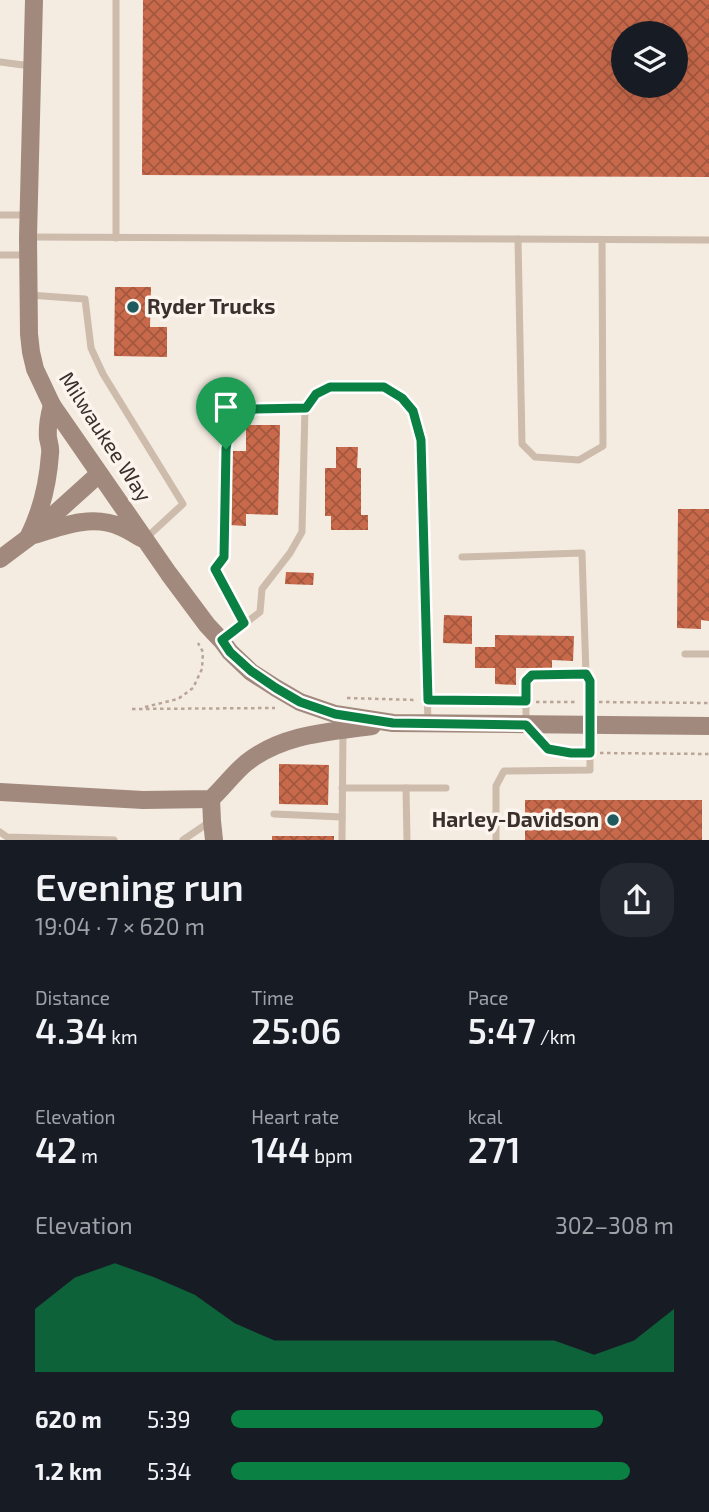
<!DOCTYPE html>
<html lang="en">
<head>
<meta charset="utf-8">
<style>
	:root { --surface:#171b24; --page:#242831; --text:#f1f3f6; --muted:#9ea1a6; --accent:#0b8043 }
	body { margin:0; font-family:"Exo 2",sans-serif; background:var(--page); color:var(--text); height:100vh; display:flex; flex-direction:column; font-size:26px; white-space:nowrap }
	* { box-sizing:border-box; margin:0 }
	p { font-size:23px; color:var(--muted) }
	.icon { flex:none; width:38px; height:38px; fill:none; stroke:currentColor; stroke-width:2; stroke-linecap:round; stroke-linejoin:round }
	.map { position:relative; height:840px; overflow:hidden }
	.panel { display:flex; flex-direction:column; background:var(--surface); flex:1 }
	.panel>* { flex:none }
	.buttons { position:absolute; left:611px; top:21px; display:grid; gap:14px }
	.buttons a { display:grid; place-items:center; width:77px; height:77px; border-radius:50%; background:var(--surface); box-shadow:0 7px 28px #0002; font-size:35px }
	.pin { position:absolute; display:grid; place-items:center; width:60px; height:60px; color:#fff; margin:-72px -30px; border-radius:50% 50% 50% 0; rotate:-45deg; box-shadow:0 0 7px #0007 }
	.pin .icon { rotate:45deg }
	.round { display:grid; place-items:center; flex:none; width:74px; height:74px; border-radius:28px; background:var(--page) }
	.overview { display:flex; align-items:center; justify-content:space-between; height:119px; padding:0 35px }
	h1 { font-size:38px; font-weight:600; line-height:52px }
	.metrics { display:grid; grid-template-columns:repeat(3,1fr); gap:10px; height:119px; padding:7px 35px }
	.metrics div { display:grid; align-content:center }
	.metrics b { font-size:35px; font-weight:600 }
	.metrics small { font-size:19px; font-weight:400 }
	.metrics p { font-size:19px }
	.chart { height:196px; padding:14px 35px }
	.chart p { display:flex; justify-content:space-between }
	.chart svg { width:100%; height:126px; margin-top:7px; fill:var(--accent); opacity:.7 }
	ul { padding:0 35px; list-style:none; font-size:23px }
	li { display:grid; grid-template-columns:112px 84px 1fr; align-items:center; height:52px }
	li i { height:18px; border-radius:9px; background:var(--accent) }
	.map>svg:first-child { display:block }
</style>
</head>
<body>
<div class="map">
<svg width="709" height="840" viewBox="0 0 709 840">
	<defs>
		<pattern id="building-cross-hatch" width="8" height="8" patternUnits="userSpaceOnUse" patternTransform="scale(1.75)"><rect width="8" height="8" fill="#c8694b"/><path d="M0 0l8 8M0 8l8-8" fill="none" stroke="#a4573f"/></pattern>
	</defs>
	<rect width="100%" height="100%" fill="#f4ebe1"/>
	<g fill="url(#building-cross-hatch)" fill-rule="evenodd">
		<path d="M 143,0 L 709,0 L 709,177 L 142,175 ZM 623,33 L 676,33 L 676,86 L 623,86 Z"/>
		<polygon points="115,287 151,287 150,327 167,327 167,357 114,356"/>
		<polygon points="246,425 280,425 278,515 246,514 246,526 229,525 231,451 246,451"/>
		<polygon points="336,447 358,447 357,468 361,468 361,515 368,515 368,530 331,530 331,516 325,516 325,468 336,468"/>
		<polygon points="678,509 709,509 709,621 701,620 701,629 677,628"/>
		<polygon points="286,572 314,573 313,585 285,584"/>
		<polygon points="444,615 472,616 472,644 443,643"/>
		<polygon points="495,635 574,636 573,661 552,660 552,668 516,668 516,685 495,684 495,668 475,668 475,647 495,647"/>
		<polygon points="279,764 329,765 328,805 279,804"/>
		<rect x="525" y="800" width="177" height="40"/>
		<rect x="272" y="836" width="62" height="4"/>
	</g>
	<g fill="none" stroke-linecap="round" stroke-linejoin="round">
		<g stroke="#b9a596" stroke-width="2.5" stroke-dasharray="3.5 3.5" stroke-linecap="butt">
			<polyline points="347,698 417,700"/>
			<polyline points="438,700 515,701"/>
			<polyline points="536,702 578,702"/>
			<polyline points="599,702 709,703"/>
			<polyline points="145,707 178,699 193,688 202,669 203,652 198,643"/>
			<polyline points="132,709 275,708"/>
			<polyline points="541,741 547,749 580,753"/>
			<polyline points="600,753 709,754"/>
		</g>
		<g stroke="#cdbbac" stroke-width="7">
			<polyline points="116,0 116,238"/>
			<polyline points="0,62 31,66"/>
			<polyline points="0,215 27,215"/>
			<polyline points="28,237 709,240"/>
			<polyline points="518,239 522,444 535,457 579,460 603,446 602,240"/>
			<polyline points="0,255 28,255"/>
			<polyline points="29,295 85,299 91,348 103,374 183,504 145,539"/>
			<polyline points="462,557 582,553 586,674"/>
			<polyline points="245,623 215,569 224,557 226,449 229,430 254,409 305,408"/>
			<polyline points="223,640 260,612 262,589 290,553 302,532 305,408 316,394 330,387 384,387 402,398 413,411 420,440 428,723"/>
			<polyline points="685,654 709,654"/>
			<polyline points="342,788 446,788"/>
			<polyline points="406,788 407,840"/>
			<polyline points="274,814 342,817"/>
			<polyline points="0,832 7,837 114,840"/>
			<polyline points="183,840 211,821"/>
			<polyline points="342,840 343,731"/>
			<polyline points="496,840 496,786 504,771 590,770 590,681 586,674 532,675 526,681 526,725"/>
		</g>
		<g stroke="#a18a7d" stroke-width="18">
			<polyline points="34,0 28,237 29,334 31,352 35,369 52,405 169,574 207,625 222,641 230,652 251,672 276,688 300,702 335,714 393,723 709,726"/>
			<path d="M 34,535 C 62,526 93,514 121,527 C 128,530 134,534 141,538"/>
			<path d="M 28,538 C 41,512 48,483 50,454 C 51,448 49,443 48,438 C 47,426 49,416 52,405"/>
			<polyline points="0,559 28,538 99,474"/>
			<path d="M 0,792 L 143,800 L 211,799 C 223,788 233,774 246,763 C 282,734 328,732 372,726"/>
			<polyline points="211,799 212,821 214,840"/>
		</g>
	</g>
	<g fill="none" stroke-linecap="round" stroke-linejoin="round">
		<g stroke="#fff" stroke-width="14">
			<polygon id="route" points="330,387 384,387 402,398 413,411 421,440 428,700 526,701 526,681 532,675 586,674 590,681 590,753 571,753 548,749 526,725 393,723 335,714 300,702 276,688 251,671 230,652 222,640 244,623 215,569 224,557 226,449 229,430 254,409 306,408 316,394"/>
		</g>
		<use href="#route" stroke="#0b8043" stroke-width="9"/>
	</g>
	<g fill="#1f5a5e" stroke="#fbf5ee" stroke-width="2.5">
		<circle cx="133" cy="307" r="7"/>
		<circle cx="613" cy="820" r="7"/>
	</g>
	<g text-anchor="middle" stroke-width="7" stroke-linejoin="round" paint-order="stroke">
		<g font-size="21" font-weight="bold" fill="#3b302b" stroke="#fbf5ee" text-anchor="start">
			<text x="147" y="314">Ryder Trucks</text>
			<text x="599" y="827" text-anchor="end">Harley-Davidson</text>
		</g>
		<g font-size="21" fill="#3b302b" stroke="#fbf5ee">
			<text transform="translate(105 437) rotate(57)" y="7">Milwaukee Way</text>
		</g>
	</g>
</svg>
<div class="buttons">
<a><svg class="icon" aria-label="layers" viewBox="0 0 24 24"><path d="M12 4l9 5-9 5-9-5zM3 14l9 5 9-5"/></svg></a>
</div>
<div class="pin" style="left:226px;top:449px;background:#1e9e55"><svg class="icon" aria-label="arrive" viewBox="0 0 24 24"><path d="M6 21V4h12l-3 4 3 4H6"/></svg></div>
</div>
<section class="panel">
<div class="overview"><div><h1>Evening run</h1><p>19:04 · 7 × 620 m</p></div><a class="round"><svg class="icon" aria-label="share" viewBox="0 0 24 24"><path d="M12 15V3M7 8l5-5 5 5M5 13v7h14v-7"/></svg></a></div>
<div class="metrics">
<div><p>Distance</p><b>4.34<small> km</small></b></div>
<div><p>Time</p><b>25:06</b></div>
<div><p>Pace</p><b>5:47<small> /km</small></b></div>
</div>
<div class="metrics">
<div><p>Elevation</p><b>42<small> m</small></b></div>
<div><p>Heart rate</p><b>144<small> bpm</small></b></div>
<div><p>kcal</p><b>271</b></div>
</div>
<div class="chart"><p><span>Elevation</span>302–308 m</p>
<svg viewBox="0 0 160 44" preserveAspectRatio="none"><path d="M0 44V22L10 11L20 6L30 11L40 17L50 27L60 33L70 33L80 33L90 33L100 33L110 33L120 33L130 33L140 38L150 33L160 22V44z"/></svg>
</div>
<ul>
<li><b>620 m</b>5:39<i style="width:84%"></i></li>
<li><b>1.2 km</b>5:34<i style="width:90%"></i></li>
</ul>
</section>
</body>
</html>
